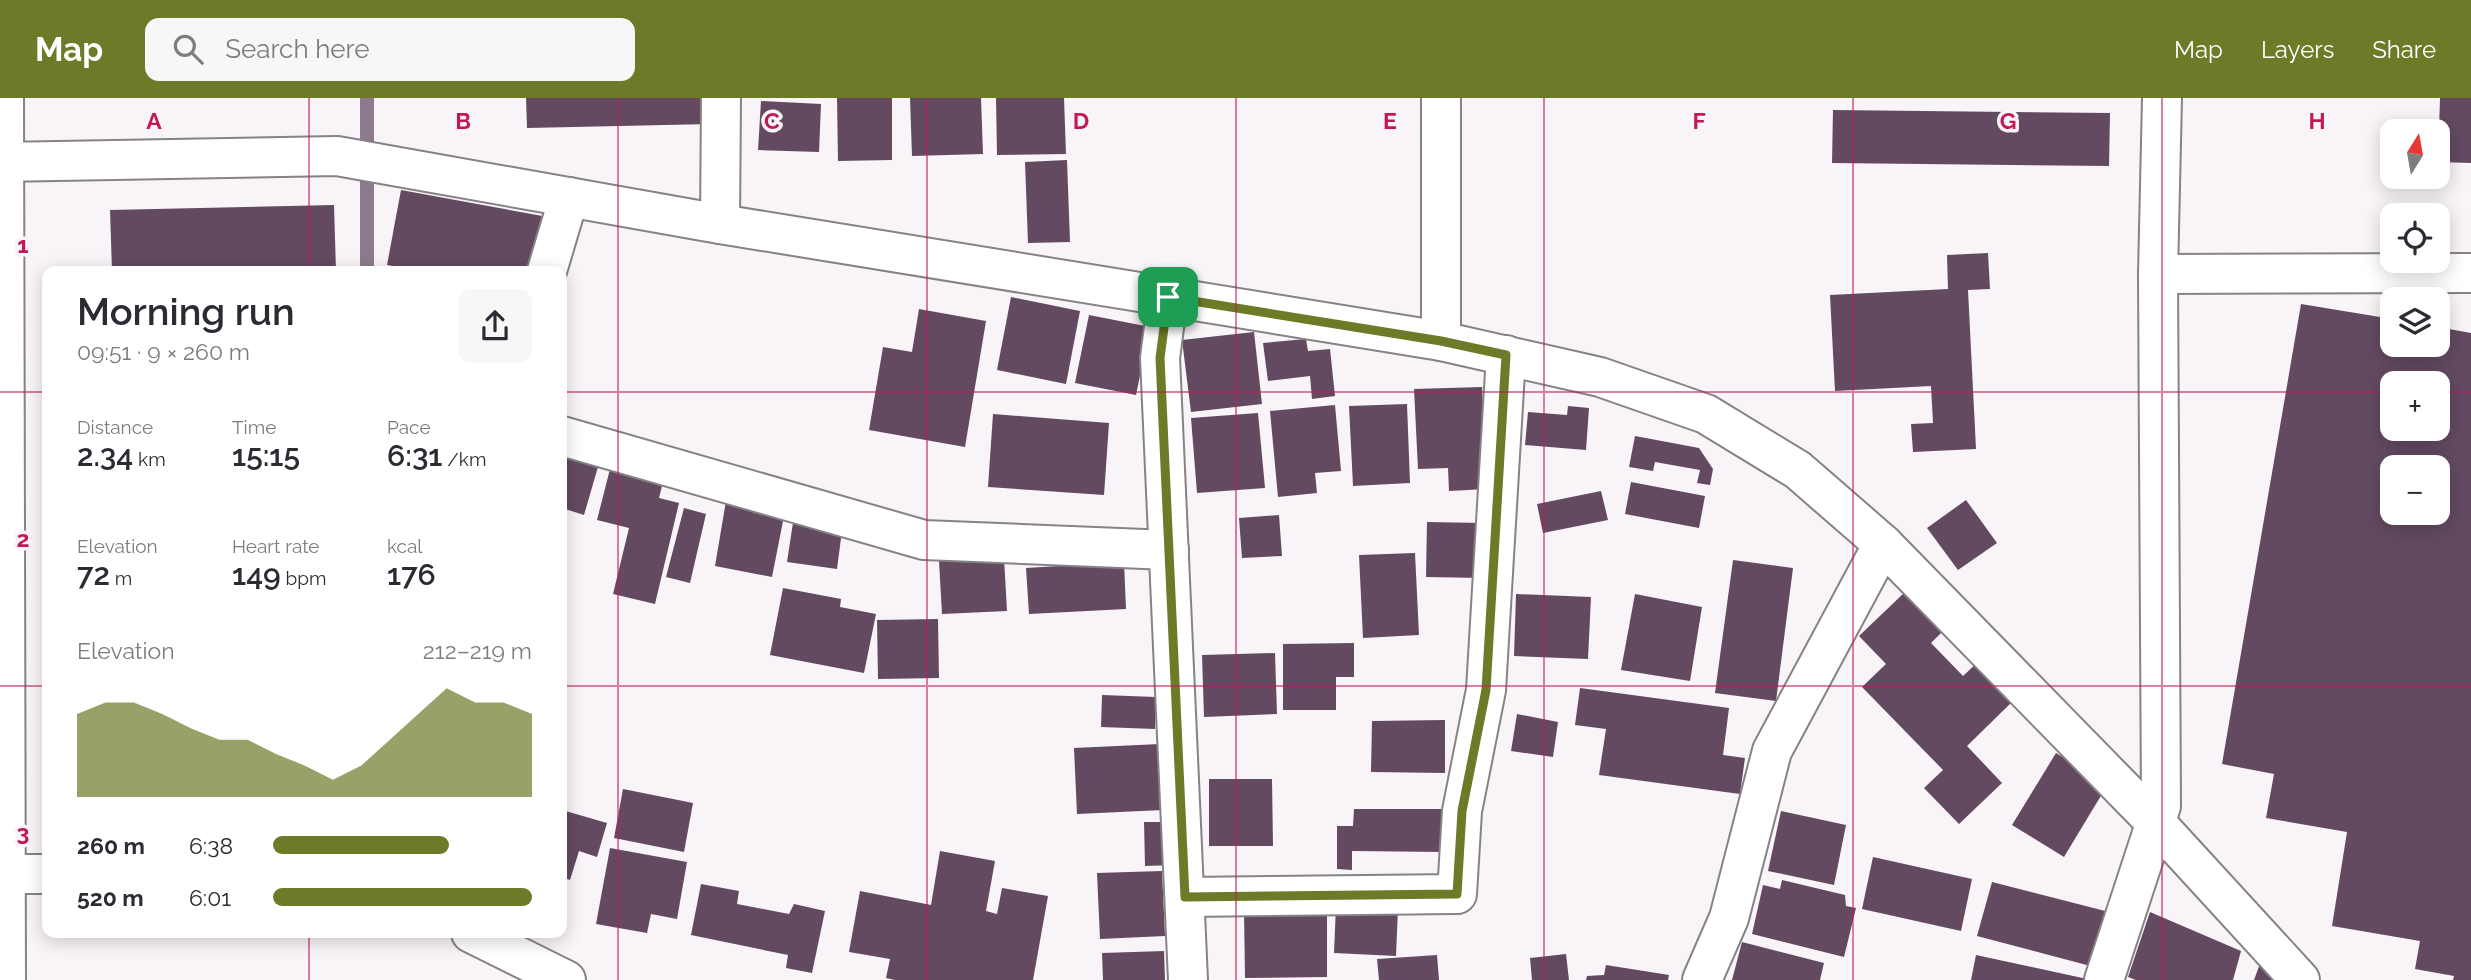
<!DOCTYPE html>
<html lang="en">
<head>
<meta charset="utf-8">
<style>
	:root { --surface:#fff; --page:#f7f7f7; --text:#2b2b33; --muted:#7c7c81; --accent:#6d7a27 }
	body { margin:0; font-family:Raleway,sans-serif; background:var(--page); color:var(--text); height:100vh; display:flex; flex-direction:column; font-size:26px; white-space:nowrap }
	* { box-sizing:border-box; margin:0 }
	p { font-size:23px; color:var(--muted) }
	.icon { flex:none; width:38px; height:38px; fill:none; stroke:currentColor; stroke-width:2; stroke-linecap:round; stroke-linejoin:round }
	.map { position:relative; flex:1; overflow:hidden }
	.drawer { position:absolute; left:42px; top:168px; width:525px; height:672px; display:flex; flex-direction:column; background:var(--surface); border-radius:14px; box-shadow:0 4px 18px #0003 }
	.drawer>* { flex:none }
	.needle { width:46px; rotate:11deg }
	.fabs { position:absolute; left:2380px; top:21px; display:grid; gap:14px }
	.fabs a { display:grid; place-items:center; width:70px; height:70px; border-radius:14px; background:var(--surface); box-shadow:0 4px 18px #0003; font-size:35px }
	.pin { position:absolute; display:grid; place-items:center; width:60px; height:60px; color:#fff; margin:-30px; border-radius:14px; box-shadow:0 4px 10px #0006 }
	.round { display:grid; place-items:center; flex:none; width:74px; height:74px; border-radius:14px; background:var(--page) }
	.headline { display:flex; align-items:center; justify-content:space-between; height:119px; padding:0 35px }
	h1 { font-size:38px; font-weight:600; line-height:52px }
	.figures { display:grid; grid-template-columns:repeat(3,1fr); gap:10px; height:119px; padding:7px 35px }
	.figures div { display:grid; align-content:center }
	.figures b { font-size:30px; font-weight:600 }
	.figures small { font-size:19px; font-weight:400 }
	.figures p { font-size:19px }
	.chart { height:196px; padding:14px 35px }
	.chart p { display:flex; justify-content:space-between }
	.chart svg { width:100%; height:126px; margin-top:7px; fill:var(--accent); opacity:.7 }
	ul { padding:0 35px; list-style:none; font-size:23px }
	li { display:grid; grid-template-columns:112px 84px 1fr; align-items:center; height:52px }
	li i { height:18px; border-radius:9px; background:var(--accent) }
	header { display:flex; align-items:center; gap:42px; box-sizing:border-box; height:98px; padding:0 35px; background:var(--accent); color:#fff }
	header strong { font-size:33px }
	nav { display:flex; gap:38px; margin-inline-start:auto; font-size:24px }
	.search { width:490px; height:63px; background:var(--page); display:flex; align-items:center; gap:18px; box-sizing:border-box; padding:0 24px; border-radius:14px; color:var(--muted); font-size:26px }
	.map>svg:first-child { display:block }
</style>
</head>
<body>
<header>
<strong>Map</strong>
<div class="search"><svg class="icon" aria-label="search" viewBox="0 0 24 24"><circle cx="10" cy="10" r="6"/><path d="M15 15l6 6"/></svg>Search here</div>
<nav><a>Map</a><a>Layers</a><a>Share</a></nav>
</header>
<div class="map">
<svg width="2471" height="882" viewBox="0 0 2471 882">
	<rect width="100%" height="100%" fill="#f9f4f8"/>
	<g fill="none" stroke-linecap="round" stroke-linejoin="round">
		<polyline stroke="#8e7a8c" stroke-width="14" points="367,0 367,173"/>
	</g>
	<g fill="#634a61" fill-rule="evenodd">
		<polygon points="526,0 710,0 711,26 527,30"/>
		<polygon points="837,0 892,0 892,62 838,63"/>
		<polygon points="910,0 981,0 983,56 912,58"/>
		<polygon points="996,0 1064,0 1066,56 997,57"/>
		<polygon points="2440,0 2471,0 2471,65 2438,64"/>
		<polygon points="761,3 821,6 819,54 758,52"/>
		<polygon points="1833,12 2110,15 2109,68 1832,65"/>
		<polygon points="1067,62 1070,144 1028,145 1025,64"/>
		<polygon points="401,92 548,119 537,173 422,173 387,167"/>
		<polygon points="334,107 336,173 112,173 110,112"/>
		<polygon points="1988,155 1990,191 1968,192 1976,351 1913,354 1911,326 1933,325 1931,288 1835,293 1830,197 1948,191 1947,157"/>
		<polygon points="1011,199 1080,213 1066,286 997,272"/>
		<rect x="44" y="202" width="3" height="97"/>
		<path d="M 2301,206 L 2392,221 L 2392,247 L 2438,247 L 2438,229 L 2471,235 L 2471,882 L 2453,882 L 2454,878 L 2415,871 L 2420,843 L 2332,828 L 2347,734 L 2266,720 L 2274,676 L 2222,666 ZM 2392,285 L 2438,285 L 2438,331 L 2392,331 ZM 2392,369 L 2438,369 L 2438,415 L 2392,415 Z"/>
		<polygon points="919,211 986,223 965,349 869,332 883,249 912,254"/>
		<polygon points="1089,217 1150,229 1136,297 1075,285"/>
		<polygon points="1254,234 1262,306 1191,314 1182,242"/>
		<polygon points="1306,241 1308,253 1330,251 1335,298 1312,301 1310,278 1268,283 1263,245"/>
		<polygon points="1482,289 1487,391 1449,393 1448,370 1418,371 1414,291"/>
		<polygon points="1407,306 1410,385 1353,388 1349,308"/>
		<polygon points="1335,307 1341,373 1315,375 1317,395 1278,399 1270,313"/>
		<polygon points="1568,308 1589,310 1586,352 1525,347 1528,314 1567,317"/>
		<polygon points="1258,315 1265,390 1197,395 1191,320"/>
		<polygon points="993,316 1109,325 1104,397 988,389"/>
		<polygon points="1635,338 1699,350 1713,371 1710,387 1697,385 1700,372 1655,364 1653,373 1629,369"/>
		<polygon points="562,351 600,362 584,417 562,410"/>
		<polygon points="610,371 663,384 659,400 679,405 655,506 613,496 629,430 597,422"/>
		<polygon points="1631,384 1705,398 1699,430 1625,416"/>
		<polygon points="1601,393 1608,422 1543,435 1537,406"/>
		<polygon points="1966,402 1997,445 1958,472 1927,430"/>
		<polygon points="726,403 785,413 772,479 715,468"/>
		<polygon points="684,410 706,416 690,485 666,479"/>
		<polygon points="1279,417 1282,458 1242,460 1239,420"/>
		<polygon points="794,418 843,425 837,471 787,464"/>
		<polygon points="1427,424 1483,425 1482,480 1426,479"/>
		<polygon points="1415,455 1419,537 1363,540 1359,457"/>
		<polygon points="1004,460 1007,513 942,516 939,463"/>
		<polygon points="1733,462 1793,470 1776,603 1715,595"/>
		<polygon points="1124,464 1126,511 1029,516 1026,470"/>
		<polygon points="783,490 841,501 840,509 876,516 864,575 770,557"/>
		<polygon points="1905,494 1943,533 1931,545 1963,578 1978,564 2014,602 1967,648 2002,685 1959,726 1924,690 1943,672 1862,589 1886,566 1859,538"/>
		<polygon points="1516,496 1591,499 1588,561 1514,558"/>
		<polygon points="1635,496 1702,509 1690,583 1621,572"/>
		<polygon points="938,521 939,580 878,581 877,522"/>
		<polygon points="1354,545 1354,579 1336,579 1336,612 1283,612 1283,546"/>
		<polygon points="1275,555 1277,616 1204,619 1202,557"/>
		<polygon points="1580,590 1729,610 1723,657 1745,660 1740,696 1599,677 1606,631 1575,627"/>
		<polygon points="1102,597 1156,599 1155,631 1101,629"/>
		<polygon points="1517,616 1558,624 1553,659 1511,653"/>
		<polygon points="1445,622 1445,675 1371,674 1372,623"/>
		<polygon points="1160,646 1163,712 1077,716 1074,650"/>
		<polygon points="2056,655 2108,686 2064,759 2012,727"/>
		<polygon points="1209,681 1272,681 1273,748 1209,748"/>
		<polygon points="623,691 693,705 684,754 614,740"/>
		<polygon points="1354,711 1444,711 1444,754 1352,753 1352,772 1337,771 1337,728 1353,728"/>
		<polygon points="562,712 607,725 597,759 579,753 570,782 562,779"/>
		<polygon points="1781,713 1846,727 1834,787 1768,773"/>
		<polygon points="1144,724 1173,724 1175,767 1145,768"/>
		<polygon points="610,750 687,764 677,821 651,816 647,835 596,826"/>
		<polygon points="940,753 995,763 986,813 997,816 1002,790 1048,798 1033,882 895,882 886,880 890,861 849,854 860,793 931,807"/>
		<polygon points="1873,759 1972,781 1961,833 1862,811"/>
		<polygon points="1162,773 1165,838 1100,841 1097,775"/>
		<polygon points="1782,782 1845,797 1846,808 1856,810 1844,859 1752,836 1763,787 1780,791"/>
		<polygon points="1992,784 2113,815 2098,870 1977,838"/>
		<polygon points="701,786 739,793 737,806 789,816 794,806 825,813 812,875 786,870 788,857 691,837"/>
		<polygon points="1336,807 1398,810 1396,858 1334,855"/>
		<polygon points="1244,813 1327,813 1327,879 1245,880"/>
		<polygon points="2150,814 2241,853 2233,882 2136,882 2128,879"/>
		<polygon points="1742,844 1824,865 1820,882 1732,882"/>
		<polygon points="1164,853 1165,882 1103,882 1102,855"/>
		<polygon points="1566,856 1569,882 1532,882 1530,860"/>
		<polygon points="1437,857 1439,882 1379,882 1377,861"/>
		<polygon points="1976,857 2087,881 2087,882 1971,882"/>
		<polygon points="2261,863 2278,882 2254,882"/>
		<polygon points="1606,867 1669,877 1668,882 1586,882 1587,878 1604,877"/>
	</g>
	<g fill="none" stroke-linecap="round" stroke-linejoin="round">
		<g stroke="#868286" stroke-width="42">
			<g id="street">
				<polyline points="4,0 6,882"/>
				<polyline points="1441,0 1441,243"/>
				<polyline points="0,64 337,58 720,126 1441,243 1600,279 1706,316 1798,372 1883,446 2157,726 2300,882"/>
				<polyline points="720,126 721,0"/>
				<polyline points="547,173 569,99"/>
				<polyline points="2158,176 2471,175"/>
				<polyline points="1168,199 1160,260 1188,882"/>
				<polyline points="562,338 924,442 1169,452"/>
				<polyline points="6,776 47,776"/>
				<polyline points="1185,799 1457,796 1462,713 1486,592 1506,257"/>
				<polyline points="471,835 566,882"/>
				<polyline points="1702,882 1729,820 1772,653 1883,446"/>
				<polyline points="2104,882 2161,708 2158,176 2162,0"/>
			</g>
		</g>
		<use href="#street" stroke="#fff" stroke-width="38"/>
	</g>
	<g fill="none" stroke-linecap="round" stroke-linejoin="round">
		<g stroke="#fff" stroke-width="14">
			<polygon id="route" points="1168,199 1441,243 1506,257 1486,592 1462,713 1457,796 1185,799 1160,260"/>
		</g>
		<use href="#route" stroke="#6d7a27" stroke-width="9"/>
	</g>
	<path fill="none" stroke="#c2185b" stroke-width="2" stroke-opacity="0.55" d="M 309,0 L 309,173M 618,0 L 618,882M 927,0 L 927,882M 1236,0 L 1236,882M 1544,0 L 1544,882M 1853,0 L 1853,882M 2162,0 L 2162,882M 0,294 L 47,294M 562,294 L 2392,294M 2438,294 L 2471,294M 0,588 L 47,588M 562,588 L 2471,588M 309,835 L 309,882"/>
	<g font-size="23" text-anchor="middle" font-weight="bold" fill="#c2185b" stroke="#f9f4f8" stroke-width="7" stroke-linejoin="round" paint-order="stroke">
		<text x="154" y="31">A</text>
		<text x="463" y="31">B</text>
		<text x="772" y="31">C</text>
		<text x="1081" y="31">D</text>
		<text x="1390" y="31">E</text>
		<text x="1699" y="31">F</text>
		<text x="2008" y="31">G</text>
		<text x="2317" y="31">H</text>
		<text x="23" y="155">1</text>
		<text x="23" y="449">2</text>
		<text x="23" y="743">3</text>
	</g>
</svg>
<div class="fabs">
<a><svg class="needle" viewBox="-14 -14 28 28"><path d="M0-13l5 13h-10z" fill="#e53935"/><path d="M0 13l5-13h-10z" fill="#7c7c81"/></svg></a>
<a><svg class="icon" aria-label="locate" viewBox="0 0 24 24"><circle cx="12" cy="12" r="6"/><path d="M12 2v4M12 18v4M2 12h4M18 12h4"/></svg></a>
<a><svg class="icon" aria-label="layers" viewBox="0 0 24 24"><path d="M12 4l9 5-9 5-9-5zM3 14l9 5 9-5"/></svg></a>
<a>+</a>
<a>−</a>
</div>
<div class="pin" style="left:1168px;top:199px;background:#1e9e55"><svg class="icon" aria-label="arrive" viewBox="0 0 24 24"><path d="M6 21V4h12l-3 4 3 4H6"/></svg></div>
<section class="drawer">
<div class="headline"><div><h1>Morning run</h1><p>09:51 · 9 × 260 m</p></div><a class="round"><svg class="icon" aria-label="share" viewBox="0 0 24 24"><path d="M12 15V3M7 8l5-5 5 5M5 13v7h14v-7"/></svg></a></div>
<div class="figures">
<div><p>Distance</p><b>2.34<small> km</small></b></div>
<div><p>Time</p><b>15:15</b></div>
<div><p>Pace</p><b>6:31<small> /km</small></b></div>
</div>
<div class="figures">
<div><p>Elevation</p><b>72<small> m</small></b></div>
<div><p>Heart rate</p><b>149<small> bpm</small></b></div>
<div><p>kcal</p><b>176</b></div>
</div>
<div class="chart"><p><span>Elevation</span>212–219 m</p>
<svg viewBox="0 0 160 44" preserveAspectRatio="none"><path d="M0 44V15L10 11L20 11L30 15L40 20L50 24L60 24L70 29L80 33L90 38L100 33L110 24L120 15L130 6L140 11L150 11L160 15V44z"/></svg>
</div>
<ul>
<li><b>260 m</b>6:38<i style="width:68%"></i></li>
<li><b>520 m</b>6:01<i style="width:100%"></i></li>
</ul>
</section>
</div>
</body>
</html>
